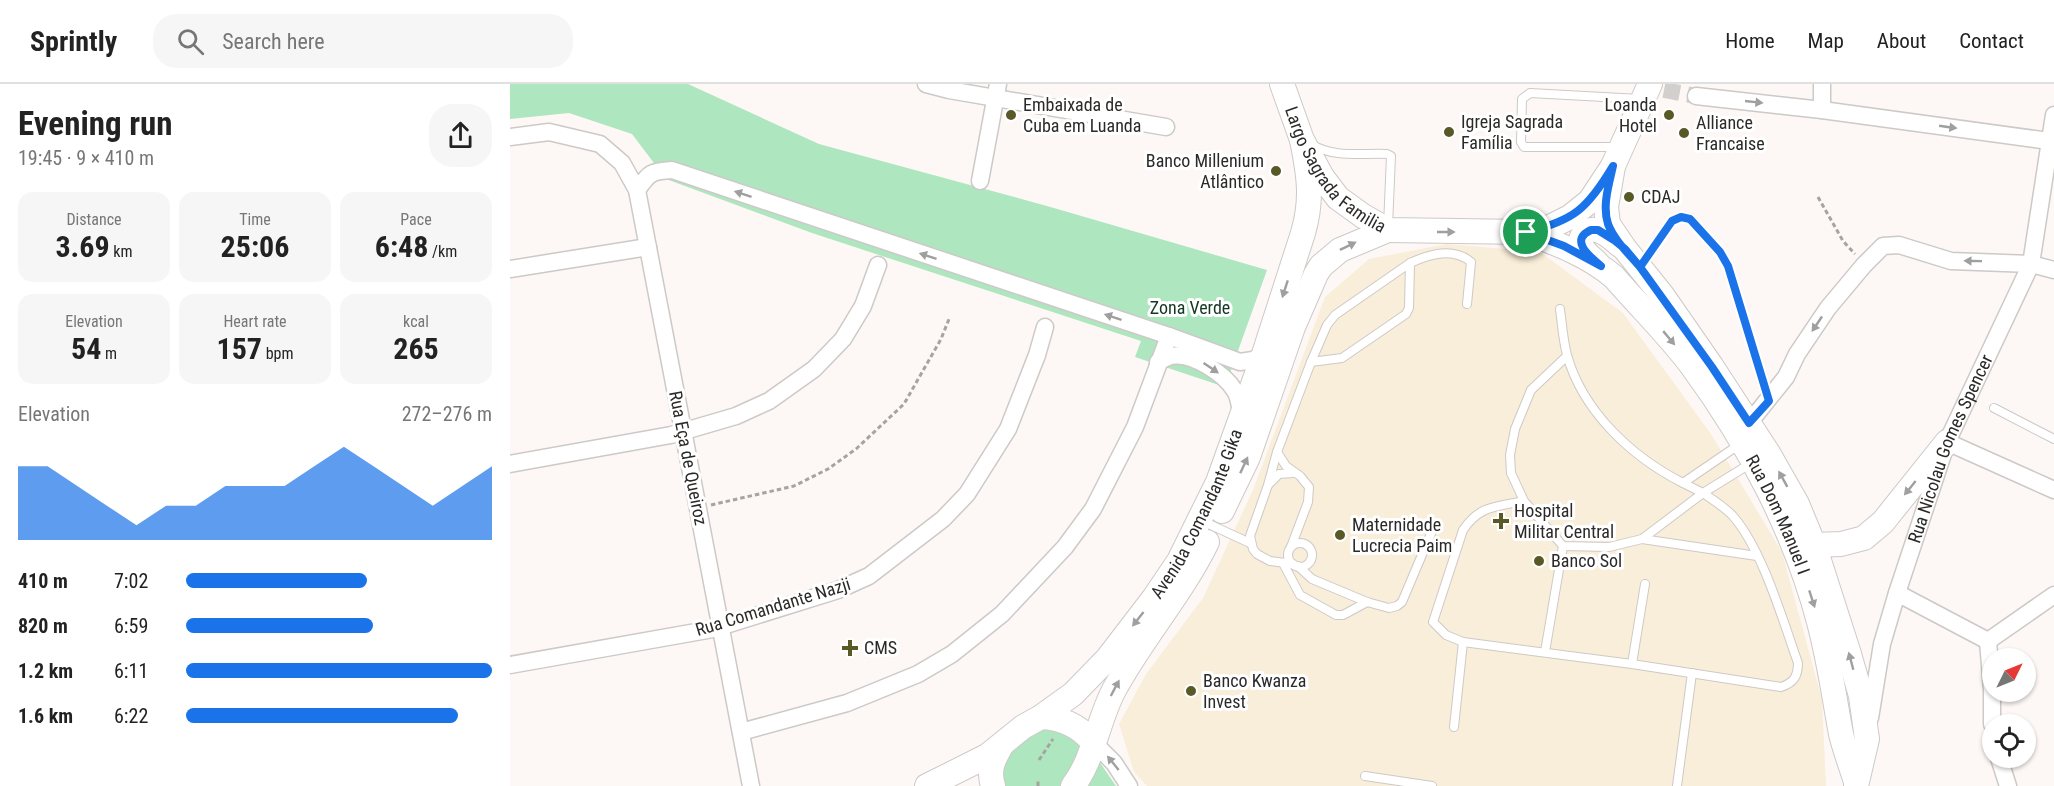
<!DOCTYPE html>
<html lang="en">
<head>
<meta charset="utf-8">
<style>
	:root { --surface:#fff; --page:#f6f6f6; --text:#222; --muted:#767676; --line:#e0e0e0; --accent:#1a73e8 }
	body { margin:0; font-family:"Roboto Condensed",sans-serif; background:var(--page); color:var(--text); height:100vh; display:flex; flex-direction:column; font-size:22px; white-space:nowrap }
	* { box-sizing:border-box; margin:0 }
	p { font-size:20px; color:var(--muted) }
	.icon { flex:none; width:33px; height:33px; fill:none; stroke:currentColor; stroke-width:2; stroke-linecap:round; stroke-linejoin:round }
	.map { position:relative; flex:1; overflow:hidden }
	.sheet { display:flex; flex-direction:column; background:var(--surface); width:510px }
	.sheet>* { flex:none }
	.needle { width:39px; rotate:47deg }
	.fabs { position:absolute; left:1472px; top:564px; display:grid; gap:12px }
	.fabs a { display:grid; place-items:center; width:54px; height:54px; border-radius:50%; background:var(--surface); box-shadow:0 2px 4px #0004; font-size:30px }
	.pin { position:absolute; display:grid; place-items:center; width:51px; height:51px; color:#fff; margin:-26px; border:3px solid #fff; border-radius:50%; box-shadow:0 2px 6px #0007 }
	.round { display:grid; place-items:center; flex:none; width:63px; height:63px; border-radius:24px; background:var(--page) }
	.summary { display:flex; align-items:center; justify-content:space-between; height:102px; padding:0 18px }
	h1 { font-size:33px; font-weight:700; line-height:45px }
	.figures { display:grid; grid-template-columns:repeat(3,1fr); gap:9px; height:102px; padding:6px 18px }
	.figures div { display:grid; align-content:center; border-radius:15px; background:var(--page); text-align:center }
	.figures b { font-size:30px; font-weight:700 }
	.figures small { font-size:16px; font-weight:400 }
	.figures p { font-size:16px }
	.chart { height:168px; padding:12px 18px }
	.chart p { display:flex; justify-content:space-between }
	.chart svg { width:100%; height:108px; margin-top:6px; fill:var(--accent); opacity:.7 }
	ul { padding:0 18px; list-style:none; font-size:20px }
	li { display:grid; grid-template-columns:96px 72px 1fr; align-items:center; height:45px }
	li i { height:15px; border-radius:8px; background:var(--accent) }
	header { display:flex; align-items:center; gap:36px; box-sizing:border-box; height:84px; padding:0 30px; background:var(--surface); border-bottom:2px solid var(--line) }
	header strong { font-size:28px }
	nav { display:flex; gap:33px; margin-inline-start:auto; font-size:21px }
	.search { width:420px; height:54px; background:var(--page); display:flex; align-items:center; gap:15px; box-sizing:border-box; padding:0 21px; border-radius:24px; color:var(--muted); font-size:22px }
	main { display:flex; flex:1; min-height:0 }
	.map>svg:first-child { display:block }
</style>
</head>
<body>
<header>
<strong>Sprintly</strong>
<div class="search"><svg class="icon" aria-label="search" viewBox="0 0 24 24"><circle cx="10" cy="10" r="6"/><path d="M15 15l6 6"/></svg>Search here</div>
<nav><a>Home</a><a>Map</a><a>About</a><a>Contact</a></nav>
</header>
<main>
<section class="sheet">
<div class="summary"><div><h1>Evening run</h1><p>19:45 · 9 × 410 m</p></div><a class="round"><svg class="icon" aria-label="share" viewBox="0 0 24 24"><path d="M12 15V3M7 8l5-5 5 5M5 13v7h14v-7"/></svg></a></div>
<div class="figures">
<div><p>Distance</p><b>3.69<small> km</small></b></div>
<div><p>Time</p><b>25:06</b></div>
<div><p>Pace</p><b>6:48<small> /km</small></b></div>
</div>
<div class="figures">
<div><p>Elevation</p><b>54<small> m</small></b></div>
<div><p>Heart rate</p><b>157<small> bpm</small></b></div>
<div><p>kcal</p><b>265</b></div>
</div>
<div class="chart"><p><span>Elevation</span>272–276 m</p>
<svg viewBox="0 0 160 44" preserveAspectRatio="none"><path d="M0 44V14L10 14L20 22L30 30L40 38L50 30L60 30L70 22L80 22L90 22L100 14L110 6L120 14L130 22L140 30L150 22L160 14V44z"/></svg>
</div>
<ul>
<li><b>410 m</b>7:02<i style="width:59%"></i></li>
<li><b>820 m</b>6:59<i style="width:61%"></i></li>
<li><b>1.2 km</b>6:11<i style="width:100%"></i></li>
<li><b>1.6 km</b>6:22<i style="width:89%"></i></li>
</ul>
</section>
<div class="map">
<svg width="1544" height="702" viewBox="0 0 1544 702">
	<rect width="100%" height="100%" fill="#fdf8f6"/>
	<polygon fill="#f9eed9" points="937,160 1030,168 1113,229 1201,350 1272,468 1312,616 1316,702 637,702 624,688 609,640 636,590 693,514 743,406 815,213 859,175"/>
	<g fill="#aee6bf">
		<polygon points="0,0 178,0 309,60 537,122 757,186 715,303 625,273 631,257 302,149 156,95 122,50 59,29 0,35"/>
		<polygon points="531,636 569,656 574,672 561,702 496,702 488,685 491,668"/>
		<polygon points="584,670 606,702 572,702"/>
	</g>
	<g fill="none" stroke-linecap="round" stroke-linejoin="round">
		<polyline stroke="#d3cfcd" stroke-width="16" stroke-dasharray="16 8" stroke-linecap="butt" points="1154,6 1186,12"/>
		<g stroke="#cdc9c6" stroke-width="10">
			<g id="lane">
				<path d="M 801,60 C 823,74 851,69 877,70 L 881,72 L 878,142"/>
				<polyline points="1108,63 1014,63 1011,58 1012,15 1020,9 1130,15"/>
				<polyline points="1132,180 1162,137 1171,133 1180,134 1210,168 1218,182 1258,315"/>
				<path d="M 1050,225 C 1052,240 1053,256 1057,271 C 1073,328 1122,373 1173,399 L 1230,360"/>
				<path d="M 801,278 L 832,274 L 896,230 L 899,224 L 900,179 C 920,170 943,163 961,178 L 957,220"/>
				<polyline points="1484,324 1544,355"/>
				<polyline points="767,368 776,382 790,392 799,403 798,418 781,463"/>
				<polyline points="1173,399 1193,409 1243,378"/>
				<polyline points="759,400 769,390 783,389"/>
				<path d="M 1014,417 C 986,423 970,421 953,446 L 923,538 L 936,551 L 953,558 L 1122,580 L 1271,603 C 1283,599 1288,593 1288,579 C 1273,537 1252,464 1222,431 C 1213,422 1203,416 1193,409 L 1132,455 L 1099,463 L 1053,462 L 1014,417 L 1001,389 L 1000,371 L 1005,345 L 1021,306 L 1057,272"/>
				<polyline points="690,436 740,459"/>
				<polyline points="1132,455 1247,472"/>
				<circle cx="790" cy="471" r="12"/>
				<polyline points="773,479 790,511 826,531 833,531 857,518"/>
				<polyline points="783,480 760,477 747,470 743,465 740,452 758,401 767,368 801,278 817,241 825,231 900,179"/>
				<polyline points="788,482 802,495 857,518 879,524 887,522 892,518 925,440"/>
				<polyline points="1035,568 1053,462"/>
				<polyline points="1122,580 1135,500"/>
				<polyline points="944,643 953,558"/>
				<polyline points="855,692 922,702"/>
				<polyline points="1167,702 1182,589"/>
			</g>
		</g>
		<g stroke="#cdc9c6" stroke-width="19">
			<g id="street">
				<polyline points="416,0 439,6 656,43"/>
				<polyline points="1186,12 1312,26 1539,57"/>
				<polyline points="1312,26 1312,0"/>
				<polyline points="0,53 39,48 90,60 112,79 127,106 241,702"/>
				<polyline points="470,97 488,0"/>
				<path d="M 127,106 C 139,89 141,87 162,86 L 659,252 L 730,278 L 743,276 L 754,270"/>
				<polyline points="0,185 138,163"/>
				<path d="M 648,278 C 652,276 657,273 661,272 C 682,268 715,290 725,307 C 729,313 730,322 731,330"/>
				<polyline points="1239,339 1276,293 1287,270 1318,224 1354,181 1373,162 1389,161 1441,177 1521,180 1544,186"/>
				<polyline points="1437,358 1544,406"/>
				<polyline points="0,380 161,351 226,332 259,317 304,285 333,255 353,222 368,181"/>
				<polyline points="1387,509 1478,557"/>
				<polyline points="1478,557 1544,511"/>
				<polyline points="1478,557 1482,606"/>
				<polyline points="0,581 203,545 328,506 359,492 433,435 457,410 498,345 527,271 535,243"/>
				<polyline points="1482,608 1482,640"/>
				<path id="s1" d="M 1360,634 L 1372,560 L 1387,509 L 1437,358 L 1521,180 L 1544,31"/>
				<polyline points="231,648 337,619 408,590 442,570 492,530 555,463 583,425 625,343 659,252"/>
				<polyline points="583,658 604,679 619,702"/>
				<polyline points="1489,674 1498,702"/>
			</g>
		</g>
		<g stroke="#cdc9c6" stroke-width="26">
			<g id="secondary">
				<path id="s2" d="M 772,0 L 792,56 L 812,93 L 828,114 L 853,132 L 878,146 L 1016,148 L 1040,143 L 1060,133 L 1080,117 L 1103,82 L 1140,0"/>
				<polyline points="1103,82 1096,123 1098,140 1115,165 1152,211 1202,283 1258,369 1287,420 1304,461 1339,570 1351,612 1357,655 1346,702"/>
				<path id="s3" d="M 1016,148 C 1048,160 1078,171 1104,193 C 1130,223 1159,251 1182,282 C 1238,358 1285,447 1309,538 C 1319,575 1324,612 1331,650 C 1335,666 1341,682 1346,698"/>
				<path d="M 1087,179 C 1082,174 1076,170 1073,165 C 1067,155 1075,144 1086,146 C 1096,148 1104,156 1111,162"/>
				<polyline points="712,427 738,373 783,243 806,190 811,182 830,166 878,146"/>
				<polyline points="1304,461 1331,460 1354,454 1373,438 1437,358"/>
				<path d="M 531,633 C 553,634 569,642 583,658"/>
				<path id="s4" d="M 417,702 L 477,672 L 513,643 L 531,633 L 563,610 L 598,574 L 644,514 L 669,477 L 708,398 L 754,270 L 793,149 C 803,115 799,91 792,56"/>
				<path d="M 483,702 C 478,686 483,676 491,662"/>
				<path d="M 563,702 C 583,677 588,636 604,606 C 632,554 671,511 697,458"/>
			</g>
		</g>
		<g stroke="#a6a3a1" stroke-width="3" stroke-dasharray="4.5 3" stroke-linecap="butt">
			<polyline points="1308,113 1333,157 1345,170"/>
			<polyline points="201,421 284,402 318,385 346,365 394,320 431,255 439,235"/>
			<polyline points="529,676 543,655"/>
			<polyline points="528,702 528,697"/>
		</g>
		<use href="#lane" stroke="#fff" stroke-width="8"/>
		<use href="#street" stroke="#fff" stroke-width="16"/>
		<use href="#secondary" stroke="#fff" stroke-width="24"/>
	</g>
	<defs><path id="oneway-solid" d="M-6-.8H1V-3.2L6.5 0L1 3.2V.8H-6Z" transform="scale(1.5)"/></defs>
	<g fill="#a09f9f">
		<use href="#oneway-solid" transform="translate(1244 18) rotate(6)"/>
		<use href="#oneway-solid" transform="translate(1438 43) rotate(8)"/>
		<use href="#oneway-solid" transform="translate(233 110) rotate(-162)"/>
		<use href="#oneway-solid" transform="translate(936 148)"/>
		<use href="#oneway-solid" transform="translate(838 162) rotate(-26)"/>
		<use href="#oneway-solid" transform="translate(418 172) rotate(-162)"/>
		<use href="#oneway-solid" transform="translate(1463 177) rotate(-179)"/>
		<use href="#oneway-solid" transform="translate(775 205) rotate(108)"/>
		<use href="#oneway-solid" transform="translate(603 233) rotate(-162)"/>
		<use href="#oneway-solid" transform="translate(1307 240) rotate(124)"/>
		<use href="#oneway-solid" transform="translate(1159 254) rotate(50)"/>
		<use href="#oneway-solid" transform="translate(701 284) rotate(34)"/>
		<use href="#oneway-solid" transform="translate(734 381) rotate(-65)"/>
		<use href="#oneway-solid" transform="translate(1273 395) rotate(-119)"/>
		<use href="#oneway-solid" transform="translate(1400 404) rotate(129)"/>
		<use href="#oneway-solid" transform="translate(1302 515) rotate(72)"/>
		<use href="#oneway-solid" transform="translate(628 535) rotate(128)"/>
		<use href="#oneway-solid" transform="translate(1341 577) rotate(-105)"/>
		<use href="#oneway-solid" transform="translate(605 604) rotate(-62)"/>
		<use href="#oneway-solid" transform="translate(603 679) rotate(-129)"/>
	</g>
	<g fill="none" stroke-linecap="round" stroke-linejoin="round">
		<g stroke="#fff" stroke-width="12">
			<path id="route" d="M 1016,148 L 1054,162 L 1091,182 C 1079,172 1059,156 1081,146 L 1088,146 L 1104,156 L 1115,165 L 1130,183 L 1202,283 L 1239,339 L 1259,317 L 1218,182 L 1210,168 L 1180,135 L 1171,133 L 1162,137 L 1130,183 C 1119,170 1104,156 1098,140 C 1092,122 1099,100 1103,82 C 1078,124 1064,137 1016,148"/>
		</g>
		<use href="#route" stroke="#1a73e8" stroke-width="8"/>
	</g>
	<g fill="#585926" stroke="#fff" stroke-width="2">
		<circle cx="501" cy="31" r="6"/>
		<circle cx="1159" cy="31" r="6"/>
		<circle cx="939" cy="48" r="6"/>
		<circle cx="1174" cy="49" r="6"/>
		<circle cx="766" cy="87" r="6"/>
		<circle cx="1119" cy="113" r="6"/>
		<path d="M988 428h6v6h6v6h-6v6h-6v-6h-6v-6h6z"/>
		<circle cx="830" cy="451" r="6"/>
		<circle cx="1029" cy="477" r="6"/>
		<path d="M337 555h6v6h6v6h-6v6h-6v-6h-6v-6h6z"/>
		<circle cx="681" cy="607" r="6"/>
	</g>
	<g text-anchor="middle" stroke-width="6" stroke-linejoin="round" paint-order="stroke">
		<g font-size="18" fill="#2b2a29" stroke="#fff" text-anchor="start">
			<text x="513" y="27">Embaixada de<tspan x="513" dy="21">Cuba em Luanda</tspan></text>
			<text x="1147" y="27" text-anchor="end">Loanda<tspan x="1147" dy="21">Hotel</tspan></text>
			<text x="951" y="44">Igreja Sagrada<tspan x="951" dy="21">Família</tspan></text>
			<text x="1186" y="45">Alliance<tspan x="1186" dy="21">Francaise</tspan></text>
			<text x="754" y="83" text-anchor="end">Banco Millenium<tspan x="754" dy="21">Atlântico</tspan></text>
			<text x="1131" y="119">CDAJ</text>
			<text x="1004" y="433">Hospital<tspan x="1004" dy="21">Militar Central</tspan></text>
			<text x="842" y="447">Maternidade<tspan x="842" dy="21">Lucrecia Paim</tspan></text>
			<text x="1041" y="483">Banco Sol</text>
			<text x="354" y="570">CMS</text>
			<text x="693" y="603">Banco Kwanza<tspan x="693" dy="21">Invest</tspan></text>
		</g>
		<g font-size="18" fill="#2b2a29" stroke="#fff">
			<text dy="6" stroke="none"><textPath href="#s2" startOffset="104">Largo Sagrada Familia</textPath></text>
			<text dy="6" stroke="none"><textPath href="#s1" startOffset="282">Rua Nicolau Gomes Spencer</textPath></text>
			<text transform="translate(178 374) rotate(79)" y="6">Rua Eça de Queiroz</text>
			<text dy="6" stroke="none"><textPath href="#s4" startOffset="394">Avenida Comandante Gika</textPath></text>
			<text dy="6" stroke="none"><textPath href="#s3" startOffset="390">Rua Dom Manuel I</textPath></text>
			<text transform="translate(263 523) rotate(-17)" y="6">Rua Comandante Nazji</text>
		</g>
		<g font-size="18" fill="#143722" stroke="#fff">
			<text x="680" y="230">Zona Verde</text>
		</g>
	</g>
</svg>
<div class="fabs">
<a><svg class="needle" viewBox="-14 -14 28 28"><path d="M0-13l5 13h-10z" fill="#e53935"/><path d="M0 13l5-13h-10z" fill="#767676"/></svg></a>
<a><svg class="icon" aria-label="locate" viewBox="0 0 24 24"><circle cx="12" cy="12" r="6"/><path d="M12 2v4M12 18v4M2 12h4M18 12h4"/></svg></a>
</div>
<div class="pin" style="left:1016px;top:148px;background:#1e9e55"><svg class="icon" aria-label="arrive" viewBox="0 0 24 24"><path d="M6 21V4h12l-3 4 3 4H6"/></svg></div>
</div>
</main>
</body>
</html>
